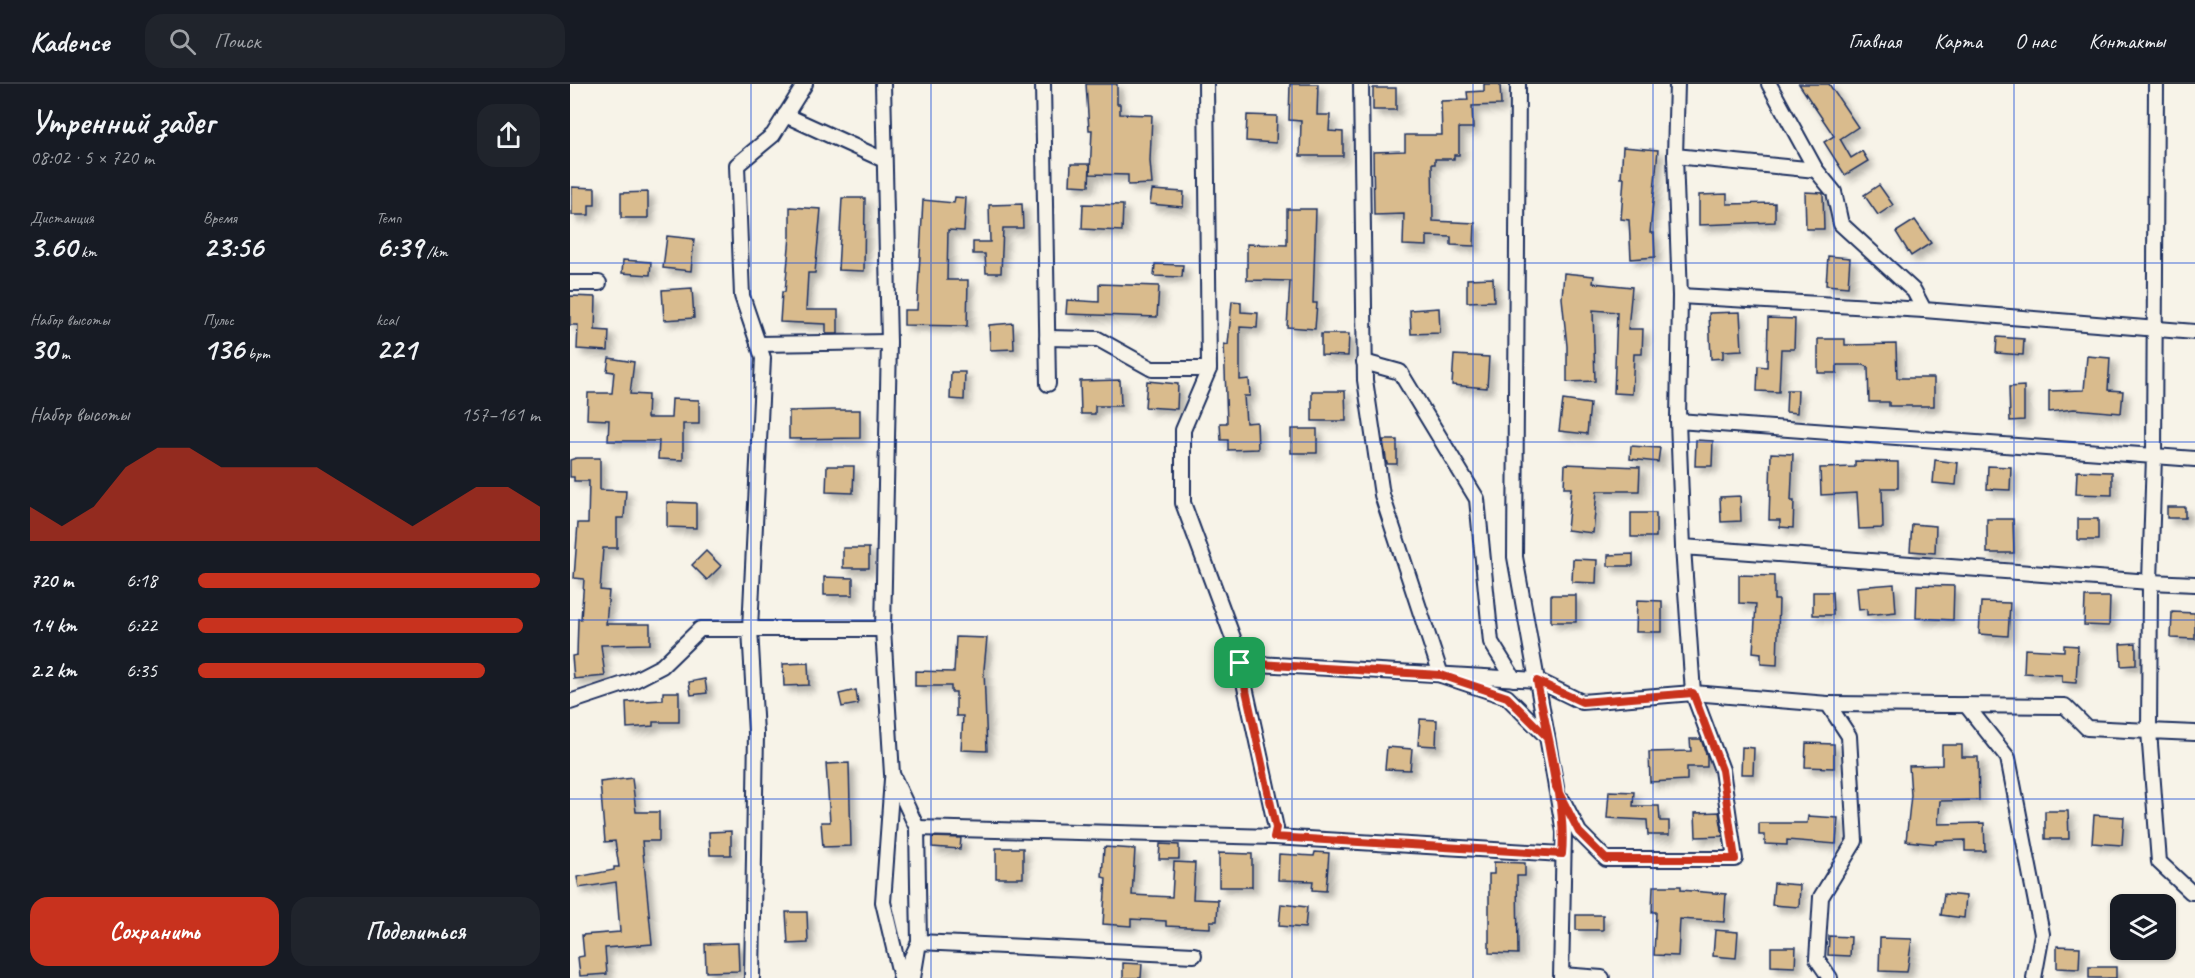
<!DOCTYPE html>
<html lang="ru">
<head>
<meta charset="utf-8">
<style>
	:root { --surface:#171b24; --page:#20242c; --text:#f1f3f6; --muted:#9ea1a6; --line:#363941; --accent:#c8321e }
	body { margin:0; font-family:Caveat,sans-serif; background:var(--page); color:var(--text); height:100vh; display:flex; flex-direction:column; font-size:22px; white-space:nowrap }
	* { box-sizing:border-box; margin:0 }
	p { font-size:20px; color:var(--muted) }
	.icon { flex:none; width:33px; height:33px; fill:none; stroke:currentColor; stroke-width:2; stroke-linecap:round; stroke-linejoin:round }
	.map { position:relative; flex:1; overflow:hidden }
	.panel { display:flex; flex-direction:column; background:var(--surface); width:570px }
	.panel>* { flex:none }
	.controls { position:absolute; left:1540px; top:810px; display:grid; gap:12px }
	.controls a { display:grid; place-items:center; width:66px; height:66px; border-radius:12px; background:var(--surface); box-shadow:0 2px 4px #0004; font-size:30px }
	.pin { position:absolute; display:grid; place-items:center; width:51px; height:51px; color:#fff; margin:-26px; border-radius:12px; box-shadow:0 3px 9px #0006 }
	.round { display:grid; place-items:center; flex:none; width:63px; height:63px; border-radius:18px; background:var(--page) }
	.summary { display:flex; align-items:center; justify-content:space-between; height:102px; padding:0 30px }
	h1 { font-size:33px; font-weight:700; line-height:45px }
	.figures { display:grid; grid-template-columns:repeat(3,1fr); gap:9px; height:102px; padding:6px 30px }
	.figures div { display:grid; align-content:center }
	.figures b { font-size:30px; font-weight:700 }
	.figures small { font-size:16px; font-weight:400 }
	.figures p { font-size:16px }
	.chart { height:168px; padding:12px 30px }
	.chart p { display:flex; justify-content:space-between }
	.chart svg { width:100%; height:108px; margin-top:6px; fill:var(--accent); opacity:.7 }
	.action { display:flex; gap:12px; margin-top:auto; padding:12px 30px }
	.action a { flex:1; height:69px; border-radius:18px; background:var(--accent); color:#fff; font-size:24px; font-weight:700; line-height:69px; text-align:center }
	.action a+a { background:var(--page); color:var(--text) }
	ul { padding:0 30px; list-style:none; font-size:20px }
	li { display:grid; grid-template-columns:96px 72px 1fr; align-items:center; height:45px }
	li i { height:15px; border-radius:8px; background:var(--accent) }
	header { display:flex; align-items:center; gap:36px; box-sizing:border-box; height:84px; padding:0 30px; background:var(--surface); border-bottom:2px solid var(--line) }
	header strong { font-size:28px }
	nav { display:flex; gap:33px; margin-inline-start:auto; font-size:21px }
	.search { width:420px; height:54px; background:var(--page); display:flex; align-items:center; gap:15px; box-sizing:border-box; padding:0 21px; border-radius:18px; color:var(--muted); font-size:22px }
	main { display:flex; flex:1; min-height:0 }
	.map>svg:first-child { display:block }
</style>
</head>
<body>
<header>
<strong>Kadence</strong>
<div class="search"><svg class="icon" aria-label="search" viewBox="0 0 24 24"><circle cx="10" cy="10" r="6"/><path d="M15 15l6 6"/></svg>Поиск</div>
<nav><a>Главная</a><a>Карта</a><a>О нас</a><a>Контакты</a></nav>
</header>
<main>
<section class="panel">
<div class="summary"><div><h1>Утренний забег</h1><p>08:02 · 5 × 720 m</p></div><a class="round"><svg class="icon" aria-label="share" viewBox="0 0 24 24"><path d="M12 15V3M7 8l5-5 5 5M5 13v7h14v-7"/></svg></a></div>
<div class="figures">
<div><p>Дистанция</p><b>3.60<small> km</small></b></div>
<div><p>Время</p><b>23:56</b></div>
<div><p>Темп</p><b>6:39<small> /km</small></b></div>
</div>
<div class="figures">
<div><p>Набор высоты</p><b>30<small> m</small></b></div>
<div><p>Пульс</p><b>136<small> bpm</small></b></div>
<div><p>kcal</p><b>221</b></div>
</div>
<div class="chart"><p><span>Набор высоты</span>157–161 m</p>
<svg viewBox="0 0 160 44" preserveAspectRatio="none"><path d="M0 44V30L10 38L20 30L30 14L40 6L50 6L60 14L70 14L80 14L90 14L100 22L110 30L120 38L130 30L140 22L150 22L160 30V44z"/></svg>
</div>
<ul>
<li><b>720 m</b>6:18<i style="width:100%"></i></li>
<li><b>1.4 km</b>6:22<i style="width:95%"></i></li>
<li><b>2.2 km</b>6:35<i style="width:84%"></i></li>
</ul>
<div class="action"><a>Сохранить</a><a>Поделиться</a></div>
</section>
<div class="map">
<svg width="1625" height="894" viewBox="0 0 1625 894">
	<defs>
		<filter id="shadow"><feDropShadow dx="5.5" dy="5.5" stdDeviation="3" flood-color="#0004"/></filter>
	</defs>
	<rect width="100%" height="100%" fill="#f7f3e8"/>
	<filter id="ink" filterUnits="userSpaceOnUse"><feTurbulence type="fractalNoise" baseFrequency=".0167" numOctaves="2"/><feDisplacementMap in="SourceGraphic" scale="12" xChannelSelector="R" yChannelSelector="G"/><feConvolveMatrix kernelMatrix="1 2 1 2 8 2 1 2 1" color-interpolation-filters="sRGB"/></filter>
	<g filter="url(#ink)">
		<g fill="#d9bb8d" stroke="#1b2f5e" stroke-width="1.5" filter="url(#shadow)">
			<polygon points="516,0 547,0 547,20 550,20 550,30 582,31 580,77 582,100 558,101 558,91 520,90 522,46 519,46"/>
			<polygon points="720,0 748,0 747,31 760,31 759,47 773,48 773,72 730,72 731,37 719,36"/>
			<polygon points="914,0 930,0 931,21 902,22 903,44 889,44 889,71 884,71 884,75 865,75 865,80 862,80 863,137 905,139 904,162 881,161 881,153 857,152 857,162 833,161 834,130 804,131 803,68 835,67 835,51 872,51 871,17 898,16 897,8 914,7"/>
			<polygon points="1229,0 1259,0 1288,43 1270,55 1281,74 1292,67 1298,77 1275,91 1254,58 1264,52"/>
			<rect x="803" y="4" width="23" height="22"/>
			<polygon points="677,31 707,32 706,59 676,57"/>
			<polygon points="1053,63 1088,66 1080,149 1084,149 1085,173 1061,175 1059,136 1051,135 1054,94 1051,94"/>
			<polygon points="501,80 520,80 519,102 500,101"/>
			<polygon points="1309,101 1323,121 1308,131 1294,111"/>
			<polygon points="2,103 25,104 25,121 19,121 19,131 2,131"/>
			<polygon points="582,106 614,108 613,123 580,120"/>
			<polygon points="78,108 78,134 51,134 51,109"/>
			<polygon points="1235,108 1253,109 1254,145 1236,145"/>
			<polygon points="1157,110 1157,120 1205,119 1205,138 1129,141 1129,111"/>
			<polygon points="385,113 396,114 394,147 378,146 377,196 398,196 397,242 334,241 334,226 347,226 353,116 384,119"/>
			<polygon points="272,114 295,114 294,187 268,186"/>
			<polygon points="452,120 453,144 433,144 431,189 416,189 415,170 403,170 403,158 420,158 419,121"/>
			<polygon points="513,120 553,121 552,147 512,145"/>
			<polygon points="220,123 251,125 245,189 238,189 236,226 268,226 268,250 256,250 256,240 210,238 212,208 215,208 220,152"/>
			<polygon points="717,125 746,125 743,219 747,219 745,245 717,243 720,197 677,196 677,160 717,161"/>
			<polygon points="1345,136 1361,159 1341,172 1326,148"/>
			<polygon points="97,152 124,155 121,187 93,184"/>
			<polygon points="1258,172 1280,174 1278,203 1256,201"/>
			<polygon points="53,176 81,178 80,191 52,189"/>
			<polygon points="585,180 613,181 612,193 584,192"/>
			<polygon points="994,189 1024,192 1023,199 1062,203 1058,245 1073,245 1072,270 1064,270 1062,310 1044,309 1047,228 1023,226 1025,297 997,298 997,262 992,214"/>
			<polygon points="923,194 924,217 897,218 897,195"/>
			<polygon points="529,200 589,202 587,233 496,230 497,216 529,218"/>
			<polygon points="122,204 124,234 94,236 92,206"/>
			<polygon points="0,212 26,213 25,246 39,247 38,267 7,265 8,241 0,241"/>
			<polygon points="662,217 671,218 671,228 688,229 687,244 670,243 670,296 679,295 680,312 674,312 676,339 687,338 688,365 658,366 658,356 651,356 650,339 657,339 654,260 658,261"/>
			<polygon points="869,224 870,249 841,250 840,226"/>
			<polygon points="1170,228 1172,266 1153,267 1153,274 1141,275 1139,229"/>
			<polygon points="1198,234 1225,235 1224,265 1211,265 1209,308 1187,307 1188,282 1197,283"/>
			<polygon points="443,239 444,265 420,266 419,241"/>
			<polygon points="751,250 779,250 778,272 751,271"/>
			<polygon points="1427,253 1454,255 1453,271 1426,269"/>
			<polygon points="1248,255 1275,255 1275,261 1326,260 1327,294 1364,294 1364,322 1319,322 1319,318 1299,318 1298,283 1294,281 1267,281 1267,289 1248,289"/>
			<polygon points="884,271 919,273 917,304 882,301"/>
			<polygon points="1517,272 1540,274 1538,306 1553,307 1551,329 1504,325 1479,328 1479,307 1514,306"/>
			<polygon points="39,274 64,278 60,310 78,311 77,334 101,334 102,315 129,316 129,340 113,340 113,376 88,375 89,357 38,357 39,336 17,335 18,309 42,309 44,288 37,287"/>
			<polygon points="381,288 395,288 394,316 380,315"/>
			<polygon points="550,296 551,322 525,322 525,330 511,330 510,297"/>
			<polygon points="577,297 608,300 607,325 575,323"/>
			<polygon points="1454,302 1454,336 1440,337 1439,303"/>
			<polygon points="1217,306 1228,306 1227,329 1216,328"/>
			<polygon points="742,307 775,307 776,337 742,337"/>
			<polygon points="993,316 1020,320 1017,350 989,347"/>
			<polygon points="262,326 290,326 290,354 219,355 219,327"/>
			<rect x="721" y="345" width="26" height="24"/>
			<polygon points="813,356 827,356 827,380 817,380"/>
			<polygon points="1126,356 1143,357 1142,382 1125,382"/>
			<polygon points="1061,362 1090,364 1088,378 1060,375"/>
			<polygon points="1201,369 1223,370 1221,417 1224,417 1223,444 1210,443 1210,436 1199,436"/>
			<polygon points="6,374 30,374 30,406 56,407 54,434 47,434 47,464 33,464 30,506 39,507 36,540 80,540 80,560 31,561 35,592 4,595 2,572 7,571 8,535 11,535 14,495 4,494 8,439 18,439 19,397 4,397 4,393 0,393 0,376"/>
			<polygon points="1365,376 1388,379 1386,401 1363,399"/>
			<polygon points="1285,377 1328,378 1328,404 1312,404 1313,444 1289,445 1287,409 1251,411 1250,384 1285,383"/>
			<polygon points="995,380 1070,383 1069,407 1027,407 1023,449 997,446 1001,404 994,404"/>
			<polygon points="257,382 284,382 283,409 256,408"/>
			<polygon points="1418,382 1441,383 1440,406 1417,405"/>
			<polygon points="1507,387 1542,388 1542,411 1506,410"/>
			<polygon points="1170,412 1171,437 1151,438 1150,413"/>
			<polygon points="97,418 126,419 126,444 97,443"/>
			<rect x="1597" y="423" width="18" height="11"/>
			<rect x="1061" y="429" width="25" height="24"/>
			<polygon points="1417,435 1443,435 1444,469 1417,469"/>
			<rect x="1508" y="435" width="20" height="21"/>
			<polygon points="1342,440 1366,442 1365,469 1340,467"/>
			<rect x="273" y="464" width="26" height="20"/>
			<polygon points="136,467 151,482 137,496 122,481"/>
			<polygon points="1063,470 1063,482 1038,482 1038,471"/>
			<polygon points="1003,475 1027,476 1026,499 1002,498"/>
			<polygon points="1169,491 1204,492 1204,516 1209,516 1207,581 1191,580 1191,569 1183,568 1186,520 1169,519"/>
			<polygon points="254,493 283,494 283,511 254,511"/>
			<polygon points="1324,500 1326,528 1297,531 1297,525 1289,526 1287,503"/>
			<polygon points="1347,501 1384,502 1383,536 1346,534"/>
			<polygon points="1243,508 1262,508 1263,531 1243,531"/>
			<rect x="981" y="511" width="25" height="27"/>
			<polygon points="1515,513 1540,513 1539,542 1514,541"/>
			<polygon points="1067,516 1092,517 1092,548 1066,548"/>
			<polygon points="1411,518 1440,519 1438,552 1409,550"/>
			<polygon points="1602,528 1625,529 1625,555 1601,554"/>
			<polygon points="386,553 417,554 414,585 417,667 391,666 393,632 386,632 386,608 381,608 381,602 345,602 345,587 384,588"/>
			<polygon points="1566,559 1566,581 1551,582 1550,560"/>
			<polygon points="1494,561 1508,562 1506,599 1492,598 1492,591 1454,589 1455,565 1494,567"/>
			<polygon points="238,579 239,601 214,602 213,580"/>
			<polygon points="135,595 137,609 121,611 119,598"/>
			<polygon points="286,606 288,620 272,623 269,610"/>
			<polygon points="93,608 109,608 109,638 83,638 83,642 57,644 56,618 93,616"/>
			<polygon points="850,635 867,636 866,662 848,661"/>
			<polygon points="1120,655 1131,655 1137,673 1137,683 1117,683 1117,696 1080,698 1079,668 1121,667"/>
			<polygon points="1236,659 1264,660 1264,684 1235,683"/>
			<polygon points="1372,661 1392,661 1392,673 1408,673 1409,716 1370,717 1368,740 1414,739 1415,767 1395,767 1395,756 1366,757 1366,760 1336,757 1341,711 1339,682 1372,681"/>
			<polygon points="817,663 842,665 840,686 815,685"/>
			<polygon points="1172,663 1184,664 1183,690 1171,690"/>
			<polygon points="279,679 281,762 253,763 251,738 260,738 256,680"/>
			<polygon points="62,694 66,728 89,728 89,757 72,757 82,860 35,864 37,890 10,892 8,873 14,872 12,851 50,848 46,798 9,804 7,793 44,786 44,783 49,783 45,757 35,758 30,698"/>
			<polygon points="1039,707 1064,708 1063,722 1089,722 1090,737 1099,737 1099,751 1078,751 1077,736 1037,734"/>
			<polygon points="1475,727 1498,727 1499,755 1475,755"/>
			<polygon points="1149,728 1153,752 1126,753 1125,729"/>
			<polygon points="1524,731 1554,733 1552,761 1522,759"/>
			<polygon points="1238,732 1268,734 1266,760 1217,756 1217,761 1195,760 1195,751 1189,751 1189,739 1237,739"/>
			<polygon points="161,747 161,771 140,771 139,748"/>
			<polygon points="362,753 391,754 390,765 362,763"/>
			<polygon points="590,760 609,761 609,775 589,775"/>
			<polygon points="534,763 565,765 562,811 602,813 604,778 625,779 623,815 648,816 647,837 640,837 640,844 596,842 596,837 561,835 561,842 533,840 536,794 532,793"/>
			<rect x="426" y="764" width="27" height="30"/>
			<polygon points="745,768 759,769 756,807 742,806 743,797 708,796 709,770 744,772"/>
			<polygon points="649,769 682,770 682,803 649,803"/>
			<polygon points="924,778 955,779 955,792 947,792 948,870 919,869 919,790 924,790"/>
			<polygon points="1204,799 1230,801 1229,823 1202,821"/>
			<polygon points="1083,802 1111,802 1111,806 1156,810 1154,838 1110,835 1108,872 1084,871 1086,828 1082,828"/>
			<polygon points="1374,810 1396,812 1394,834 1371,831"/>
			<polygon points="711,820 737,823 735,844 709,842"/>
			<polygon points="216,828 237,828 238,859 218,860"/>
			<rect x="1006" y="831" width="27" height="15"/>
			<polygon points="1145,846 1168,848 1166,874 1143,872"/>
			<polygon points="1259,852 1281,853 1280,872 1258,871"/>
			<polygon points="1310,854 1342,855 1337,888 1309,887"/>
			<polygon points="168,859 169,887 136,888 135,860"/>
			<polygon points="1487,862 1510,863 1509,885 1487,884"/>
			<polygon points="1201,863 1226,863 1225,883 1201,882"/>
			<polygon points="553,879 572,880 571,894 553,894"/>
			<rect x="1519" y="883" width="27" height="11"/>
		</g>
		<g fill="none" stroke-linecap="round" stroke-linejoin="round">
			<g stroke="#1b2f5e" stroke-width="18">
				<g id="street">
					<polyline points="313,0 319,258 313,545 322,690 347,744 349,858 332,894"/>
					<polyline points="473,0 478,300"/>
					<polyline points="791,0 795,296 812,411 871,591 937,613 977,653"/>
					<polyline points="948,0 945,473 994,748 991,894"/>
					<polyline points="1107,0 1105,72 1246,86"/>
					<polyline points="1199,0 1246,86 1264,108 1271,140 1344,207 1354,226 1625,248"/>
					<polyline points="1586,0 1584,372 1625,375"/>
					<polyline points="215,31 314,76"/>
					<polyline points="1105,72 1110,212 1354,226"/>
					<polyline points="0,199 29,199"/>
					<polyline points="477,254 528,255 582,285 639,285 636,0"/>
					<polyline points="188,260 319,258"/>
					<polyline points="794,278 830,288 907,415 921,558 944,595"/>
					<polyline points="639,285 613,346 613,419 666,562 706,744 704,753"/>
					<polyline points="1108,337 1584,372 1580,498 1113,463 1108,337 1110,212"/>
					<polyline points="670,579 967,596 1012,618 1123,609 1258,620 1279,652 1285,757 1251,813 1247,875 1260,894"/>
					<polyline points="0,618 63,597 92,582 130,545 313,545"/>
					<polyline points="1258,620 1495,622 1517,644 1579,647 1580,498 1625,500"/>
					<polyline points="1396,621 1438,674 1472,850 1464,894"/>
					<polyline points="1625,649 1579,647 1589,778 1621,808 1625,808"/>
					<polyline points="322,695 313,818 331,894"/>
					<polyline points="993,717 1009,748 1036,775 1165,775 1152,686 1123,609 1113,463"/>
					<polyline points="347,744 704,753 992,770"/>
					<polyline points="992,891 1032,894"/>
					<polyline points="182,894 186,649 180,545 193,274 172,212 167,81 203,51 235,0"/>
					<polyline points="343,894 349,858 624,871"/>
				</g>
			</g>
			<use href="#street" stroke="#f7f3e8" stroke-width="14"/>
		</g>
	</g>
	<g fill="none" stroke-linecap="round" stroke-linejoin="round" filter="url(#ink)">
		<g stroke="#fff" stroke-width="12">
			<path id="route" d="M 670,579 L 706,744 L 704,753 L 992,770 C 997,721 976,647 967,597 L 1012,618 L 1123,609 L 1152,686 L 1165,775 L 1036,775 L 1009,748 L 986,703 L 977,653 L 937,613 L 871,591 L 670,579"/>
		</g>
		<use href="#route" stroke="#c8321e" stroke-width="8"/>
	</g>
	<path fill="none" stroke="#1d4ed8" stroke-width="1.5" stroke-opacity="0.55" d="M 181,0 L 181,894M 361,0 L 361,894M 542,0 L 542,894M 722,0 L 722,894M 903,0 L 903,894M 1083,0 L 1083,894M 1264,0 L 1264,894M 1444,0 L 1444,894M 0,179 L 1625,179M 0,358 L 1625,358M 0,536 L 1625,536M 0,715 L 1625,715"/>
</svg>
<div class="controls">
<a><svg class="icon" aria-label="layers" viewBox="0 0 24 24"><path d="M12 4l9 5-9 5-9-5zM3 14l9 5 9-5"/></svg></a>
</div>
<div class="pin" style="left:670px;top:579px;background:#1e9e55"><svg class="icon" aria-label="arrive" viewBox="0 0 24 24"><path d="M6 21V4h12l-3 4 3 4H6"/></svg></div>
</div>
</main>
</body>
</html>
